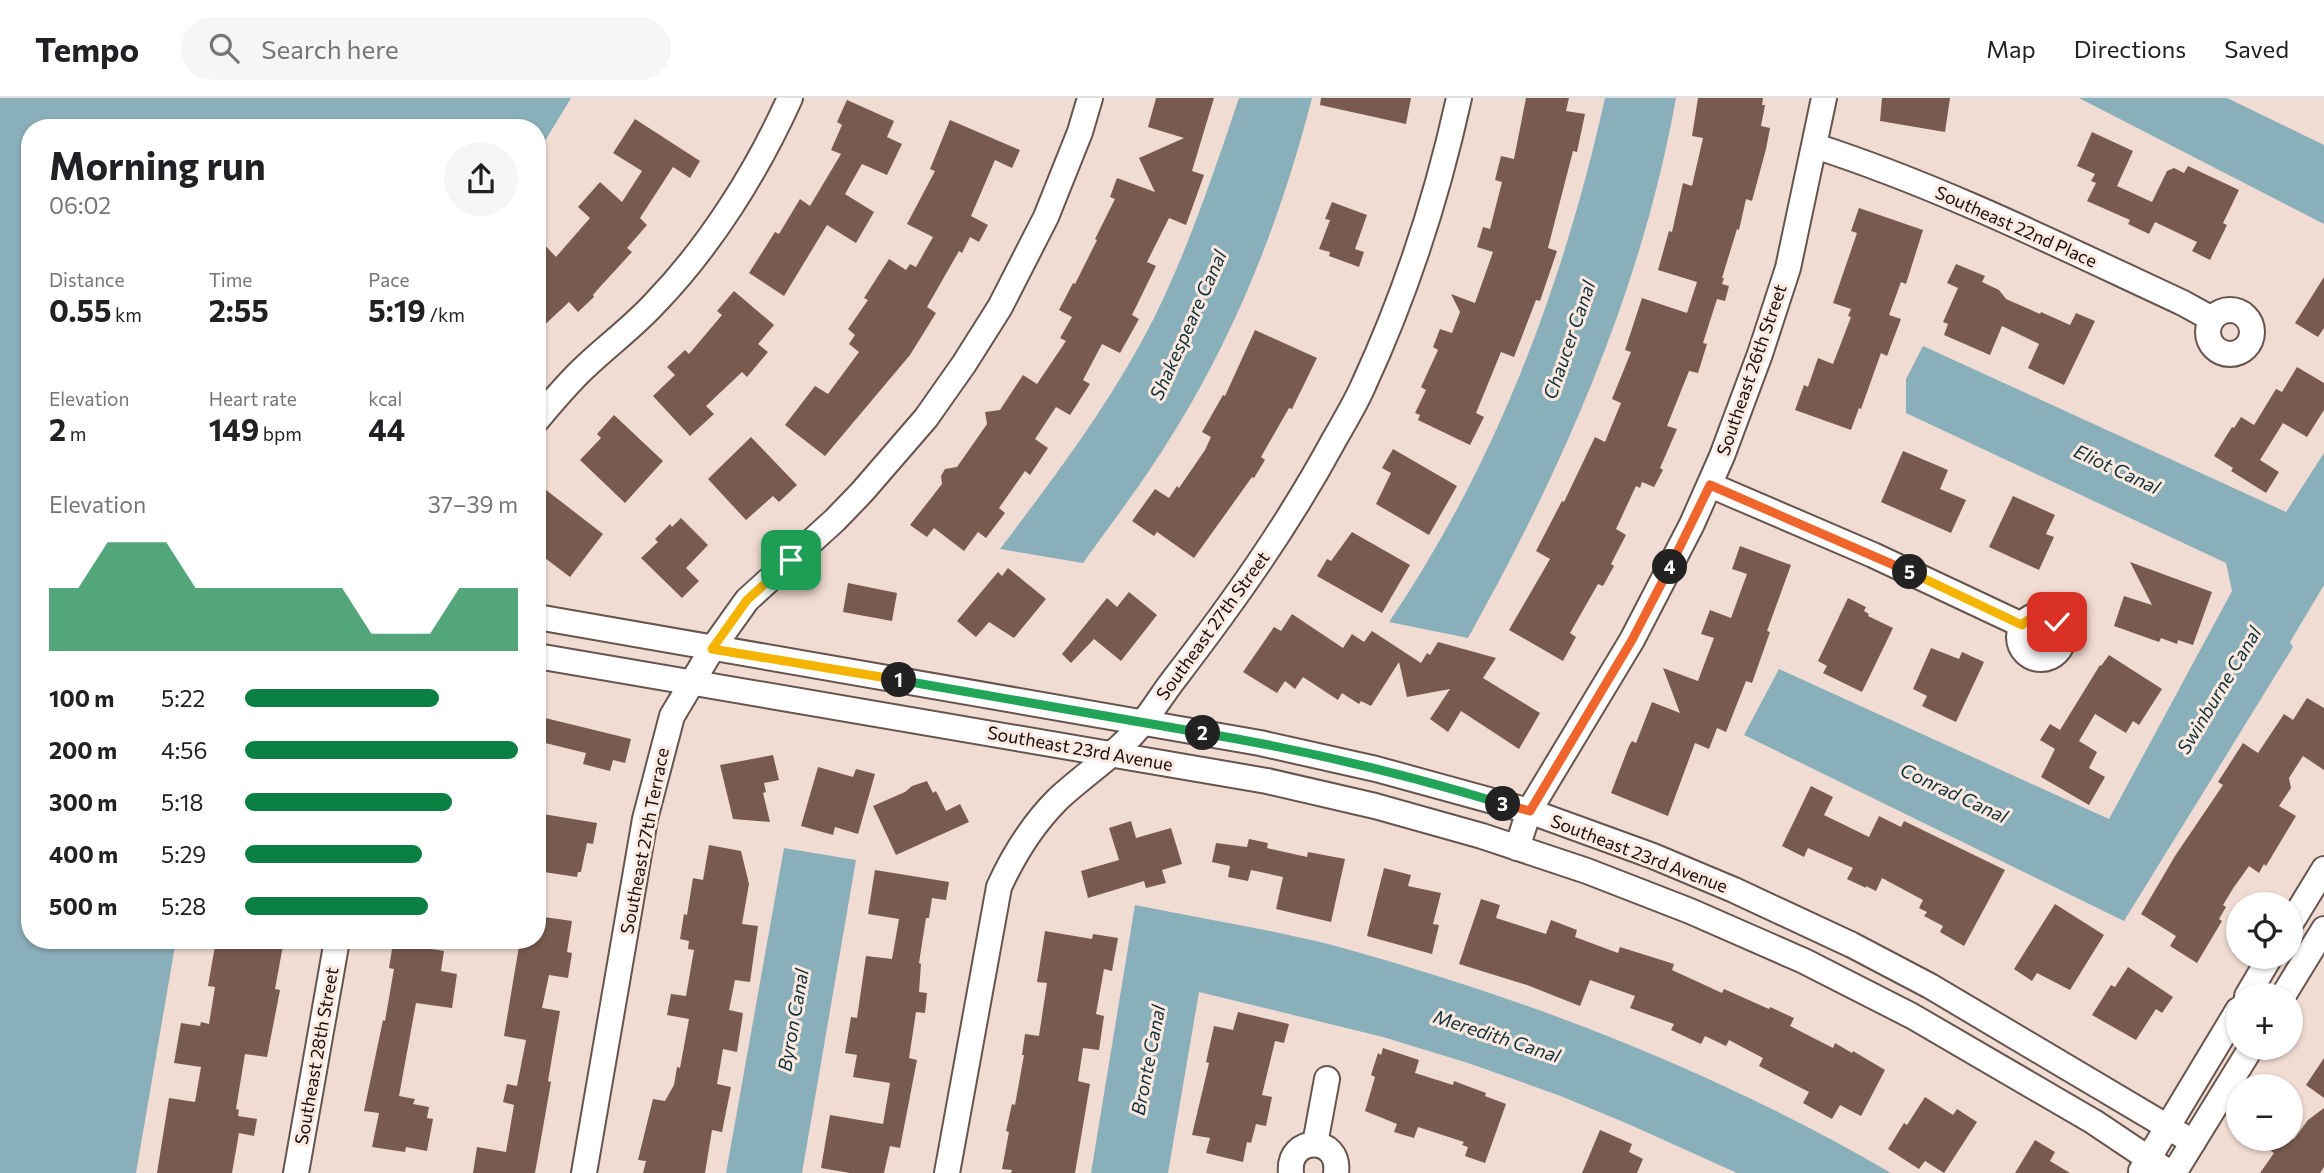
<!DOCTYPE html>
<html lang="en">
<head>
<meta charset="utf-8">
<style>
	:root { --surface:#fff; --page:#f6f6f6; --text:#202124; --muted:#757577; --line:#e0e0e0; --accent:#0b8043 }
	body { margin:0; font-family:Commissioner,sans-serif; background:var(--page); color:var(--text); height:100vh; display:flex; flex-direction:column; font-size:26px; white-space:nowrap }
	* { box-sizing:border-box; margin:0 }
	p { font-size:23px; color:var(--muted) }
	.icon { flex:none; width:38px; height:38px; fill:none; stroke:currentColor; stroke-width:2; stroke-linecap:round; stroke-linejoin:round }
	.map { position:relative; flex:1; overflow:hidden }
	.panel { position:absolute; left:21px; top:21px; width:525px; height:830px; display:flex; flex-direction:column; background:var(--surface); border-radius:28px; box-shadow:0 2px 5px #0004 }
	.panel>* { flex:none }
	.buttons { position:absolute; left:2226px; top:794px; display:grid; gap:14px }
	.buttons a { display:grid; place-items:center; width:77px; height:77px; border-radius:50%; background:var(--surface); box-shadow:0 2px 5px #0004; font-size:35px }
	.pin { position:absolute; display:grid; place-items:center; width:60px; height:60px; color:#fff; margin:-30px; border-radius:14px; box-shadow:0 4px 10px #0006 }
	.km { position:absolute; width:35px; height:35px; margin:-18px; border-radius:50%; background:#222; color:#fff; font-size:19px; line-height:35px; text-align:center }
	.round { display:grid; place-items:center; flex:none; width:74px; height:74px; border-radius:37px; background:var(--page) }
	.overview { display:flex; align-items:center; justify-content:space-between; height:119px; padding:0 28px }
	h1 { font-size:38px; font-weight:700; line-height:52px }
	.stats { display:grid; grid-template-columns:repeat(3,1fr); gap:10px; height:119px; padding:7px 28px }
	.stats div { display:grid; align-content:center }
	.stats b { font-size:30px; font-weight:700 }
	.stats small { font-size:19px; font-weight:400 }
	.stats p { font-size:19px }
	.chart { height:196px; padding:14px 28px }
	.chart p { display:flex; justify-content:space-between }
	.chart svg { width:100%; height:126px; margin-top:7px; fill:var(--accent); opacity:.7 }
	ul { padding:0 28px; list-style:none; font-size:23px }
	li { display:grid; grid-template-columns:112px 84px 1fr; align-items:center; height:52px }
	li i { height:18px; border-radius:9px; background:var(--accent) }
	header { display:flex; align-items:center; gap:42px; box-sizing:border-box; height:98px; padding:0 35px; background:var(--surface); border-bottom:2px solid var(--line) }
	header strong { font-size:33px }
	nav { display:flex; gap:38px; margin-inline-start:auto; font-size:24px }
	.search { width:490px; height:63px; background:var(--page); display:flex; align-items:center; gap:18px; box-sizing:border-box; padding:0 24px; border-radius:38px; color:var(--muted); font-size:26px }
	.map>svg:first-child { display:block }
</style>
</head>
<body>
<header>
<strong>Tempo</strong>
<div class="search"><svg class="icon" aria-label="search" viewBox="0 0 24 24"><circle cx="10" cy="10" r="6"/><path d="M15 15l6 6"/></svg>Search here</div>
<nav><a>Map</a><a>Directions</a><a>Saved</a></nav>
</header>
<div class="map">
<svg width="2324" height="1075" viewBox="0 0 2324 1075">
	<rect width="100%" height="100%" fill="#f1dcd3"/>
	<g fill="#89afba">
		<polygon points="0,0 571,0 537,56 537,30 30,30 30,842 176,842 136,1075 0,1075"/>
		<path d="M 1239,0 L 1312,0 C 1282,117 1238,231 1174,334 C 1146,380 1114,422 1083,465 L 1000,451 C 1056,377 1112,303 1154,220 C 1189,149 1214,74 1239,0 Z"/>
		<path d="M 1605,0 L 1676,0 C 1642,191 1562,372 1468,540 L 1389,524 C 1496,366 1564,185 1605,0 Z"/>
		<polygon points="2079,0 2227,0 2324,47 2324,126"/>
		<polygon points="1923,248 2286,414 2324,355 2324,487 2290,544 2293,549 2124,823 1744,637 1779,571 2109,721 2232,493 2226,465 1906,315 1906,281"/>
		<polygon points="784,750 856,762 802,1075 726,1075"/>
		<path d="M 1135,807 C 1204,821 1275,832 1343,850 C 1535,903 1719,975 1891,1075 L 1737,1075 L 1626,1025 L 1558,997 L 1468,965 L 1383,939 L 1199,894 L 1168,1075 L 1091,1075 Z"/>
	</g>
	<g fill="#785b4e">
		<polygon points="1156,0 1214,0 1192,73 1204,77 1186,127 1169,120 1147,164 1156,168 1132,217 1139,221 1120,255 1102,246 1083,282 1090,286 1070,317 1056,309 1035,341 1048,350 1030,377 1025,373 999,410 1005,415 986,440 978,434 964,453 934,430 927,439 910,427 942,386 941,378 945,371 957,369 987,326 985,314 1000,312 1023,277 1037,286 1066,243 1060,240 1072,219 1059,212 1073,185 1075,186 1097,142 1095,141 1115,101 1110,99 1117,80 1155,94 1139,60 1184,40 1148,29"/>
		<polygon points="1321,0 1411,0 1406,26 1320,7"/>
		<polygon points="1526,0 1569,0 1566,13 1585,16 1577,54 1573,53 1548,150 1557,153 1540,203 1536,202 1514,259 1501,254 1476,315 1484,319 1470,347 1418,322 1420,317 1415,315 1426,292 1421,289 1438,252 1433,249 1440,231 1452,235 1460,214 1451,196 1475,205 1493,154 1477,149 1483,129 1490,131 1502,84 1495,82 1501,58 1514,61"/>
		<polygon points="1698,0 1763,0 1762,7 1765,7 1761,28 1770,30 1766,51 1752,103 1746,101 1739,132 1737,131 1722,180 1724,180 1722,186 1729,188 1725,203 1717,201 1703,245 1707,246 1698,275 1689,273 1667,328 1677,331 1660,370 1663,372 1654,389 1642,384 1640,390 1636,388 1616,431 1626,437 1611,466 1614,468 1603,488 1598,486 1570,535 1576,539 1563,563 1509,532 1550,461 1536,453 1562,403 1564,404 1595,339 1605,344 1621,305 1612,301 1631,254 1625,252 1642,200 1687,215 1697,184 1658,172 1669,133 1672,134 1683,85 1692,88 1703,40 1692,38"/>
		<polygon points="1882,0 1950,0 1945,34 1880,23"/>
		<polygon points="847,2 894,23 887,39 902,46 887,77 862,66 845,96 874,114 856,145 827,127 784,198 749,175 775,134 779,136 800,101 810,108 841,56 831,52 842,27 837,24"/>
		<polygon points="635,21 700,63 690,80 673,69 640,120 647,127 627,150 632,154 599,190 593,197 594,199 578,214 569,204 537,234 537,139 556,159 590,120 578,109 600,84 622,104 642,73 613,55"/>
		<polygon points="950,22 1020,52 1012,70 995,62 971,118 988,127 979,144 970,139 962,155 959,153 927,209 936,215 910,257 825,358 785,327 815,288 828,296 859,254 849,246 855,237 848,231 868,202 864,200 889,161 906,172 910,166 916,169 933,139 907,126 935,73 930,71"/>
		<polygon points="2092,34 2133,53 2117,88 2152,104 2167,73 2174,70 2184,75 2188,68 2239,92 2223,125 2227,127 2210,162 2192,153 2197,144 2155,124 2149,136 2128,126 2130,122 2087,103 2096,85 2091,83 2095,76 2077,68"/>
		<polygon points="1332,104 1367,117 1355,151 1364,154 1359,169 1329,158 1330,154 1319,151 1330,122 1325,121"/>
		<polygon points="1859,110 1923,132 1906,186 1901,184 1889,217 1901,221 1887,258 1881,255 1861,311 1859,310 1851,332 1795,312 1804,287 1808,289 1818,260 1833,266 1851,219 1848,218 1851,211 1833,205 1857,135 1851,133"/>
		<polygon points="1956,166 1985,178 1982,184 1999,192 2006,201 2040,216 2041,214 2070,227 2076,215 2095,223 2064,287 2028,270 2039,246 2002,228 1990,257 1944,237 1948,226 1943,224 1958,190 1947,185"/>
		<polygon points="2324,179 2324,230 2318,239 2295,225"/>
		<polygon points="734,193 774,227 758,246 768,254 747,279 742,274 706,308 714,316 690,338 653,298 675,277 667,269 685,252 689,256 722,217 717,213"/>
		<polygon points="1255,232 1317,260 1292,311 1289,310 1261,359 1265,362 1254,380 1252,379 1194,460 1157,434 1154,438 1132,423 1155,391 1169,400 1177,388 1179,390 1205,352 1211,339 1202,334 1223,297 1225,298"/>
		<polygon points="2297,269 2324,285 2324,312 2307,339 2283,325 2260,362 2279,374 2266,395 2231,373 2233,370 2214,358 2232,329 2234,330 2241,319 2254,327 2276,291 2282,294"/>
		<polygon points="614,317 663,363 625,405 580,362 601,340 597,336"/>
		<polygon points="751,339 797,387 779,404 773,398 746,422 708,381"/>
		<polygon points="1393,351 1457,388 1429,437 1376,406 1391,375 1382,370"/>
		<polygon points="1903,353 1948,372 1940,391 1966,402 1951,435 1881,404"/>
		<polygon points="537,385 603,436 570,479 537,454 537,408 539,405"/>
		<polygon points="2013,398 2055,417 2046,436 2054,439 2039,472 1989,449"/>
		<polygon points="681,420 708,447 686,470 699,483 682,500 641,460 658,444 655,441 670,426 672,429"/>
		<polygon points="1352,434 1410,467 1382,515 1317,478 1327,461 1331,463"/>
		<polygon points="1740,448 1791,467 1767,533 1770,534 1752,585 1746,583 1726,634 1717,630 1709,651 1695,645 1668,718 1611,695 1629,648 1632,643 1636,645 1652,604 1680,615 1663,570 1698,583 1714,540 1701,536 1710,512 1731,520 1747,476 1732,471"/>
		<polygon points="2130,464 2212,494 2193,547 2178,542 2177,546 2161,540 2159,544 2114,528 2124,498 2152,507"/>
		<polygon points="1008,470 1046,501 1014,540 989,524 976,539 957,523 998,474 1002,478"/>
		<polygon points="848,485 897,495 892,523 843,514"/>
		<polygon points="1129,494 1157,517 1121,563 1094,541 1071,565 1062,556 1107,500 1117,509"/>
		<polygon points="1848,500 1866,509 1864,513 1869,516 1868,518 1893,530 1862,594 1823,575 1827,568 1818,563"/>
		<polygon points="1292,516 1343,550 1352,536 1364,544 1372,533 1421,565 1427,555 1430,557 1438,544 1496,560 1483,580 1540,615 1519,651 1461,613 1448,634 1430,621 1450,591 1407,599 1399,564 1371,608 1361,603 1359,606 1342,595 1338,602 1303,579 1295,591 1285,583 1277,595 1243,574 1274,529 1281,533"/>
		<polygon points="1931,550 1959,561 1962,554 1984,564 1956,624 1922,608 1927,598 1913,591"/>
		<polygon points="2109,557 2162,591 2139,627 2133,623 2126,635 2095,616 2079,643 2097,654 2089,670 2105,679 2089,707 2041,679 2055,651 2040,642 2050,626 2060,632 2100,567 2101,568"/>
		<polygon points="2307,600 2324,610 2324,672 2303,658 2289,680 2291,690 2279,708 2296,718 2266,768 2264,766 2259,775 2249,768 2234,789 2223,807 2226,809 2219,821 2222,823 2197,865 2170,848 2176,838 2141,816 2175,758 2223,687 2218,684 2243,645 2258,655 2284,616 2293,622"/>
		<polygon points="537,618 631,641 625,665 613,662 610,673 583,666 586,655 537,643"/>
		<polygon points="773,657 779,682 764,685 766,694 763,695 770,724 733,721 720,667"/>
		<polygon points="818,669 853,679 856,671 875,676 858,736 835,729 833,737 801,728"/>
		<polygon points="927,683 933,695 936,693 946,713 960,706 969,724 896,757 873,708 905,694 912,688"/>
		<polygon points="1811,688 1833,699 1824,717 1869,739 1879,718 1901,729 1904,723 2005,772 1964,848 1940,834 1943,828 1924,818 1927,814 1919,810 1923,802 1882,780 1876,793 1866,788 1866,790 1847,781 1853,770 1808,750 1804,759 1782,748"/>
		<polygon points="537,715 597,725 593,746 587,745 581,774 578,774 577,779 537,773"/>
		<polygon points="1131,723 1136,740 1171,730 1182,766 1162,772 1166,785 1146,790 1144,783 1088,800 1081,773 1119,762 1109,730"/>
		<polygon points="1249,741 1268,745 1267,750 1307,759 1308,754 1345,761 1331,824 1276,811 1283,779 1251,772 1248,783 1228,779 1230,768 1212,764 1216,745 1247,749"/>
		<polygon points="709,747 741,753 749,786 742,826 758,828 750,884 735,882 729,912 743,915 737,954 723,951 717,986 731,989 722,1034 712,1032 705,1075 643,1075 646,1063 638,1062 653,1001 665,1003 674,987 677,969 680,970 689,921 667,917 671,896 686,898 694,852 688,851 689,843 680,841 684,816 687,817 693,780 703,782"/>
		<polygon points="1384,770 1411,777 1408,788 1441,795 1433,826 1439,827 1432,856 1367,838"/>
		<polygon points="875,772 949,784 946,802 932,800 929,820 926,820 919,865 921,866 919,894 927,895 925,915 916,914 909,960 917,962 900,1050 890,1048 884,1075 850,1075 821,1070 830,1017 883,1026 890,985 853,979 857,957 845,955 851,919 857,920 866,858 892,861 899,821 868,816"/>
		<polygon points="1481,801 1500,807 1496,820 1546,836 1551,822 1577,832 1575,839 1618,855 1620,849 1674,866 1672,872 1722,895 1724,891 1769,911 1770,909 1794,920 1790,928 1833,950 1835,945 1852,955 1853,953 1885,972 1861,1018 1840,1007 1832,1021 1803,1005 1809,994 1759,968 1763,960 1729,942 1726,948 1705,938 1701,946 1671,932 1674,926 1630,910 1635,898 1590,882 1580,908 1527,887 1459,866"/>
		<polygon points="2055,806 2104,837 2070,892 2037,875 2032,883 2014,871"/>
		<polygon points="537,818 572,823 567,854 572,855 568,880 549,877 542,910 560,913 548,983 551,984 535,1075 473,1075 477,1049 506,1054 514,1007 503,1004 507,986 517,988 526,942 504,938 520,842 537,842"/>
		<polygon points="1045,833 1092,841 1093,836 1118,840 1112,873 1104,871 1096,916 1104,918 1099,952 1083,950 1078,983 1090,986 1075,1075 1011,1075 1012,1072 1002,1071 1009,1034 1006,1033 1012,1006 1015,1007 1024,957 1022,957 1025,936 1039,938 1047,885 1037,884"/>
		<polygon points="216,842 284,842 275,891 280,892 267,959 245,956 236,1011 239,1012 238,1018 257,1021 254,1038 239,1035 232,1075 157,1075 169,1000 195,1004 201,969 174,965 181,925 200,928 201,924 209,926 215,889 208,888"/>
		<polygon points="393,845 444,853 441,873 457,876 452,910 416,905 399,998 415,1001 413,1006 429,1009 427,1020 433,1021 427,1053 406,1049 405,1054 372,1049 379,1015 364,1013 383,922 385,923 394,871 389,870"/>
		<polygon points="2128,869 2173,899 2162,915 2156,911 2136,942 2092,917 2111,887 2115,889"/>
		<polygon points="1238,914 1289,926 1284,945 1275,943 1262,997 1272,999 1266,1028 1256,1026 1251,1045 1247,1044 1243,1064 1206,1055 1210,1040 1192,1037 1209,965 1206,964 1214,928 1233,932"/>
		<polygon points="1383,950 1419,962 1415,975 1453,987 1454,983 1486,995 1485,998 1506,1006 1485,1065 1465,1058 1468,1049 1462,1047 1464,1044 1418,1029 1414,1040 1394,1034 1397,1026 1365,1013 1375,979 1371,977 1378,955 1381,957"/>
		<polygon points="2324,960 2324,1000 2306,987"/>
		<polygon points="1925,999 1953,1017 1957,1011 1977,1024 1944,1075 1925,1063 1919,1071 1888,1051 1904,1025 1907,1027"/>
		<polygon points="2324,1010 2324,1069 2320,1075 2260,1075 2274,1055 2254,1041 2294,1041 2308,1022"/>
		<polygon points="1600,1032 1632,1046 1629,1054 1643,1061 1637,1075 1582,1075"/>
		<polygon points="2035,1042 2055,1054 2050,1063 2070,1075 2015,1075"/>
	</g>
	<g fill="none" stroke-linecap="round" stroke-linejoin="round">
		<g stroke="#66544d" stroke-width="28">
			<g id="minor">
				<path d="M 1815,48 C 1942,89 2062,149 2183,205 L 2212,221"/>
				<circle cx="2230" cy="234" r="22"/>
				<path d="M 537,322 C 552,304 567,286 584,270 C 607,248 633,229 655,205 C 711,147 757,73 790,0"/>
				<polyline points="1710,387 1873,457 2022,527"/>
				<circle cx="2041" cy="539" r="22"/>
				<polyline points="537,519 1260,645 1376,671 1529,713 1653,758 1734,792 1852,847 1930,888 2193,1044"/>
				<polyline points="537,558 1267,683 1375,708 1482,738 1587,773 1690,813 1804,863 1912,918 2094,1024 2170,1075"/>
				<polyline points="1517,750 1529,713 1632,542 1692,426 1722,358 1760,256 1788,170 1824,0"/>
				<polyline points="2291,825 2324,771"/>
				<polyline points="2247,898 2270,859"/>
				<polyline points="2283,898 2324,831"/>
				<polyline points="1315,1046 1327,981"/>
				<polyline points="2141,1073 2238,912"/>
				<polyline points="296,1075 337,842"/>
				<polyline points="584,1075 645,721 672,618 712,551 747,502 835,422 862,394 926,320 964,266 1000,209 1046,119 1080,34 1090,0"/>
				<path d="M 947,1075 L 999,789 C 1014,756 1032,727 1058,701 C 1086,675 1121,653 1144,623 C 1155,609 1164,594 1175,580 C 1234,503 1288,427 1334,342 C 1344,324 1356,305 1364,286 C 1407,193 1437,100 1459,0"/>
				<path d="M 1291,1075 C 1287,1037 1341,1037 1336,1075"/>
				<polyline points="2174,1075 2251,950"/>
			</g>
		</g>
		<use href="#minor" stroke="#fff" stroke-width="24"/>
	</g>
	<g fill="none" stroke-linecap="round" stroke-linejoin="round">
		<g stroke="#fff" stroke-width="14">
			<polyline id="split-1" points="791,462 747,502 712,551 899,582"/>
		</g>
		<g stroke="#fff" stroke-width="14">
			<polyline id="split-2" points="899,582 1203,635"/>
		</g>
		<g stroke="#fff" stroke-width="14">
			<path id="split-3" d="M 1203,635 C 1305,652 1405,676 1503,706"/>
		</g>
		<g stroke="#fff" stroke-width="14">
			<polyline id="split-4" points="1503,706 1530,713 1632,542 1670,469"/>
		</g>
		<g stroke="#fff" stroke-width="14">
			<polyline id="split-5" points="1670,469 1710,387 1910,474"/>
		</g>
		<g stroke="#fff" stroke-width="14">
			<path id="split-6" d="M 1910,474 L 2022,527 C 2033,516 2045,513 2057,524"/>
		</g>
		<use href="#split-1" stroke="#f5b400" stroke-width="9"/>
		<use href="#split-2" stroke="#22a559" stroke-width="9"/>
		<use href="#split-3" stroke="#22a559" stroke-width="9"/>
		<use href="#split-4" stroke="#f0652b" stroke-width="9"/>
		<use href="#split-5" stroke="#f0652b" stroke-width="9"/>
		<use href="#split-6" stroke="#f5b400" stroke-width="9"/>
	</g>
	<g text-anchor="middle" stroke-width="6" stroke-linejoin="round" paint-order="stroke">
		<g font-size="18" fill="#150e0b" stroke="#fee9e0">
			<text transform="translate(2016 129) rotate(24)" y="6">Southeast 22nd Place</text>
			<text transform="translate(1752 272) rotate(-71)" y="6">Southeast 26th Street</text>
			<text transform="translate(1213 528) rotate(-54)" y="6">Southeast 27th Street</text>
			<text transform="translate(1080 651) rotate(10)" y="6">Southeast 23rd Avenue</text>
			<text transform="translate(645 743) rotate(-79)" y="6">Southeast 27th Terrace</text>
			<text transform="translate(1639 756) rotate(21)" y="6">Southeast 23rd Avenue</text>
			<text transform="translate(317 958) rotate(-80)" y="6">Southeast 28th Street</text>
		</g>
		<g font-size="19" font-style="italic" fill="#0c313b" stroke="#fee9e0">
			<text transform="translate(1188 227) rotate(-66)" y="7">Shakespeare Canal</text>
			<text transform="translate(1569 242) rotate(-71)" y="7">Chaucer Canal</text>
			<text transform="translate(2117 371) rotate(25)" y="7">Eliot Canal</text>
			<text transform="translate(2219 592) rotate(-59)" y="7">Swinburne Canal</text>
			<text transform="translate(1954 695) rotate(25)" y="7">Conrad Canal</text>
			<text transform="translate(793 922) rotate(-80)" y="7">Byron Canal</text>
			<text transform="translate(1497 938) rotate(18)" y="7">Meredith Canal</text>
			<text transform="translate(1148 962) rotate(-79)" y="7">Bronte Canal</text>
		</g>
	</g>
</svg>
<div class="buttons">
<a><svg class="icon" aria-label="locate" viewBox="0 0 24 24"><circle cx="12" cy="12" r="6"/><path d="M12 2v4M12 18v4M2 12h4M18 12h4"/></svg></a>
<a>+</a>
<a>−</a>
</div>
<div class="pin" style="left:791px;top:462px;background:#1e9e55"><svg class="icon" aria-label="arrive" viewBox="0 0 24 24"><path d="M6 21V4h12l-3 4 3 4H6"/></svg></div>
<div class="pin" style="left:2057px;top:524px;background:#d93025"><svg class="icon" aria-label="check" viewBox="0 0 24 24"><path d="M5 12l5 5 9-10"/></svg></div>
<b class="km" style="left:899px;top:582px">1</b>
<b class="km" style="left:1203px;top:635px">2</b>
<b class="km" style="left:1503px;top:706px">3</b>
<b class="km" style="left:1670px;top:469px">4</b>
<b class="km" style="left:1910px;top:474px">5</b>
<section class="panel">
<div class="overview"><div><h1>Morning run</h1><p>06:02</p></div><a class="round"><svg class="icon" aria-label="share" viewBox="0 0 24 24"><path d="M12 15V3M7 8l5-5 5 5M5 13v7h14v-7"/></svg></a></div>
<div class="stats">
<div><p>Distance</p><b>0.55<small> km</small></b></div>
<div><p>Time</p><b>2:55</b></div>
<div><p>Pace</p><b>5:19<small> /km</small></b></div>
</div>
<div class="stats">
<div><p>Elevation</p><b>2<small> m</small></b></div>
<div><p>Heart rate</p><b>149<small> bpm</small></b></div>
<div><p>kcal</p><b>44</b></div>
</div>
<div class="chart"><p><span>Elevation</span>37–39 m</p>
<svg viewBox="0 0 160 44" preserveAspectRatio="none"><path d="M0 44V22L10 22L20 6L30 6L40 6L50 22L60 22L70 22L80 22L90 22L100 22L110 38L120 38L130 38L140 22L150 22L160 22V44z"/></svg>
</div>
<ul>
<li><b>100 m</b>5:22<i style="width:71%"></i></li>
<li><b>200 m</b>4:56<i style="width:100%"></i></li>
<li><b>300 m</b>5:18<i style="width:76%"></i></li>
<li><b>400 m</b>5:29<i style="width:65%"></i></li>
<li><b>500 m</b>5:28<i style="width:67%"></i></li>
</ul>
</section>
</div>
</body>
</html>
